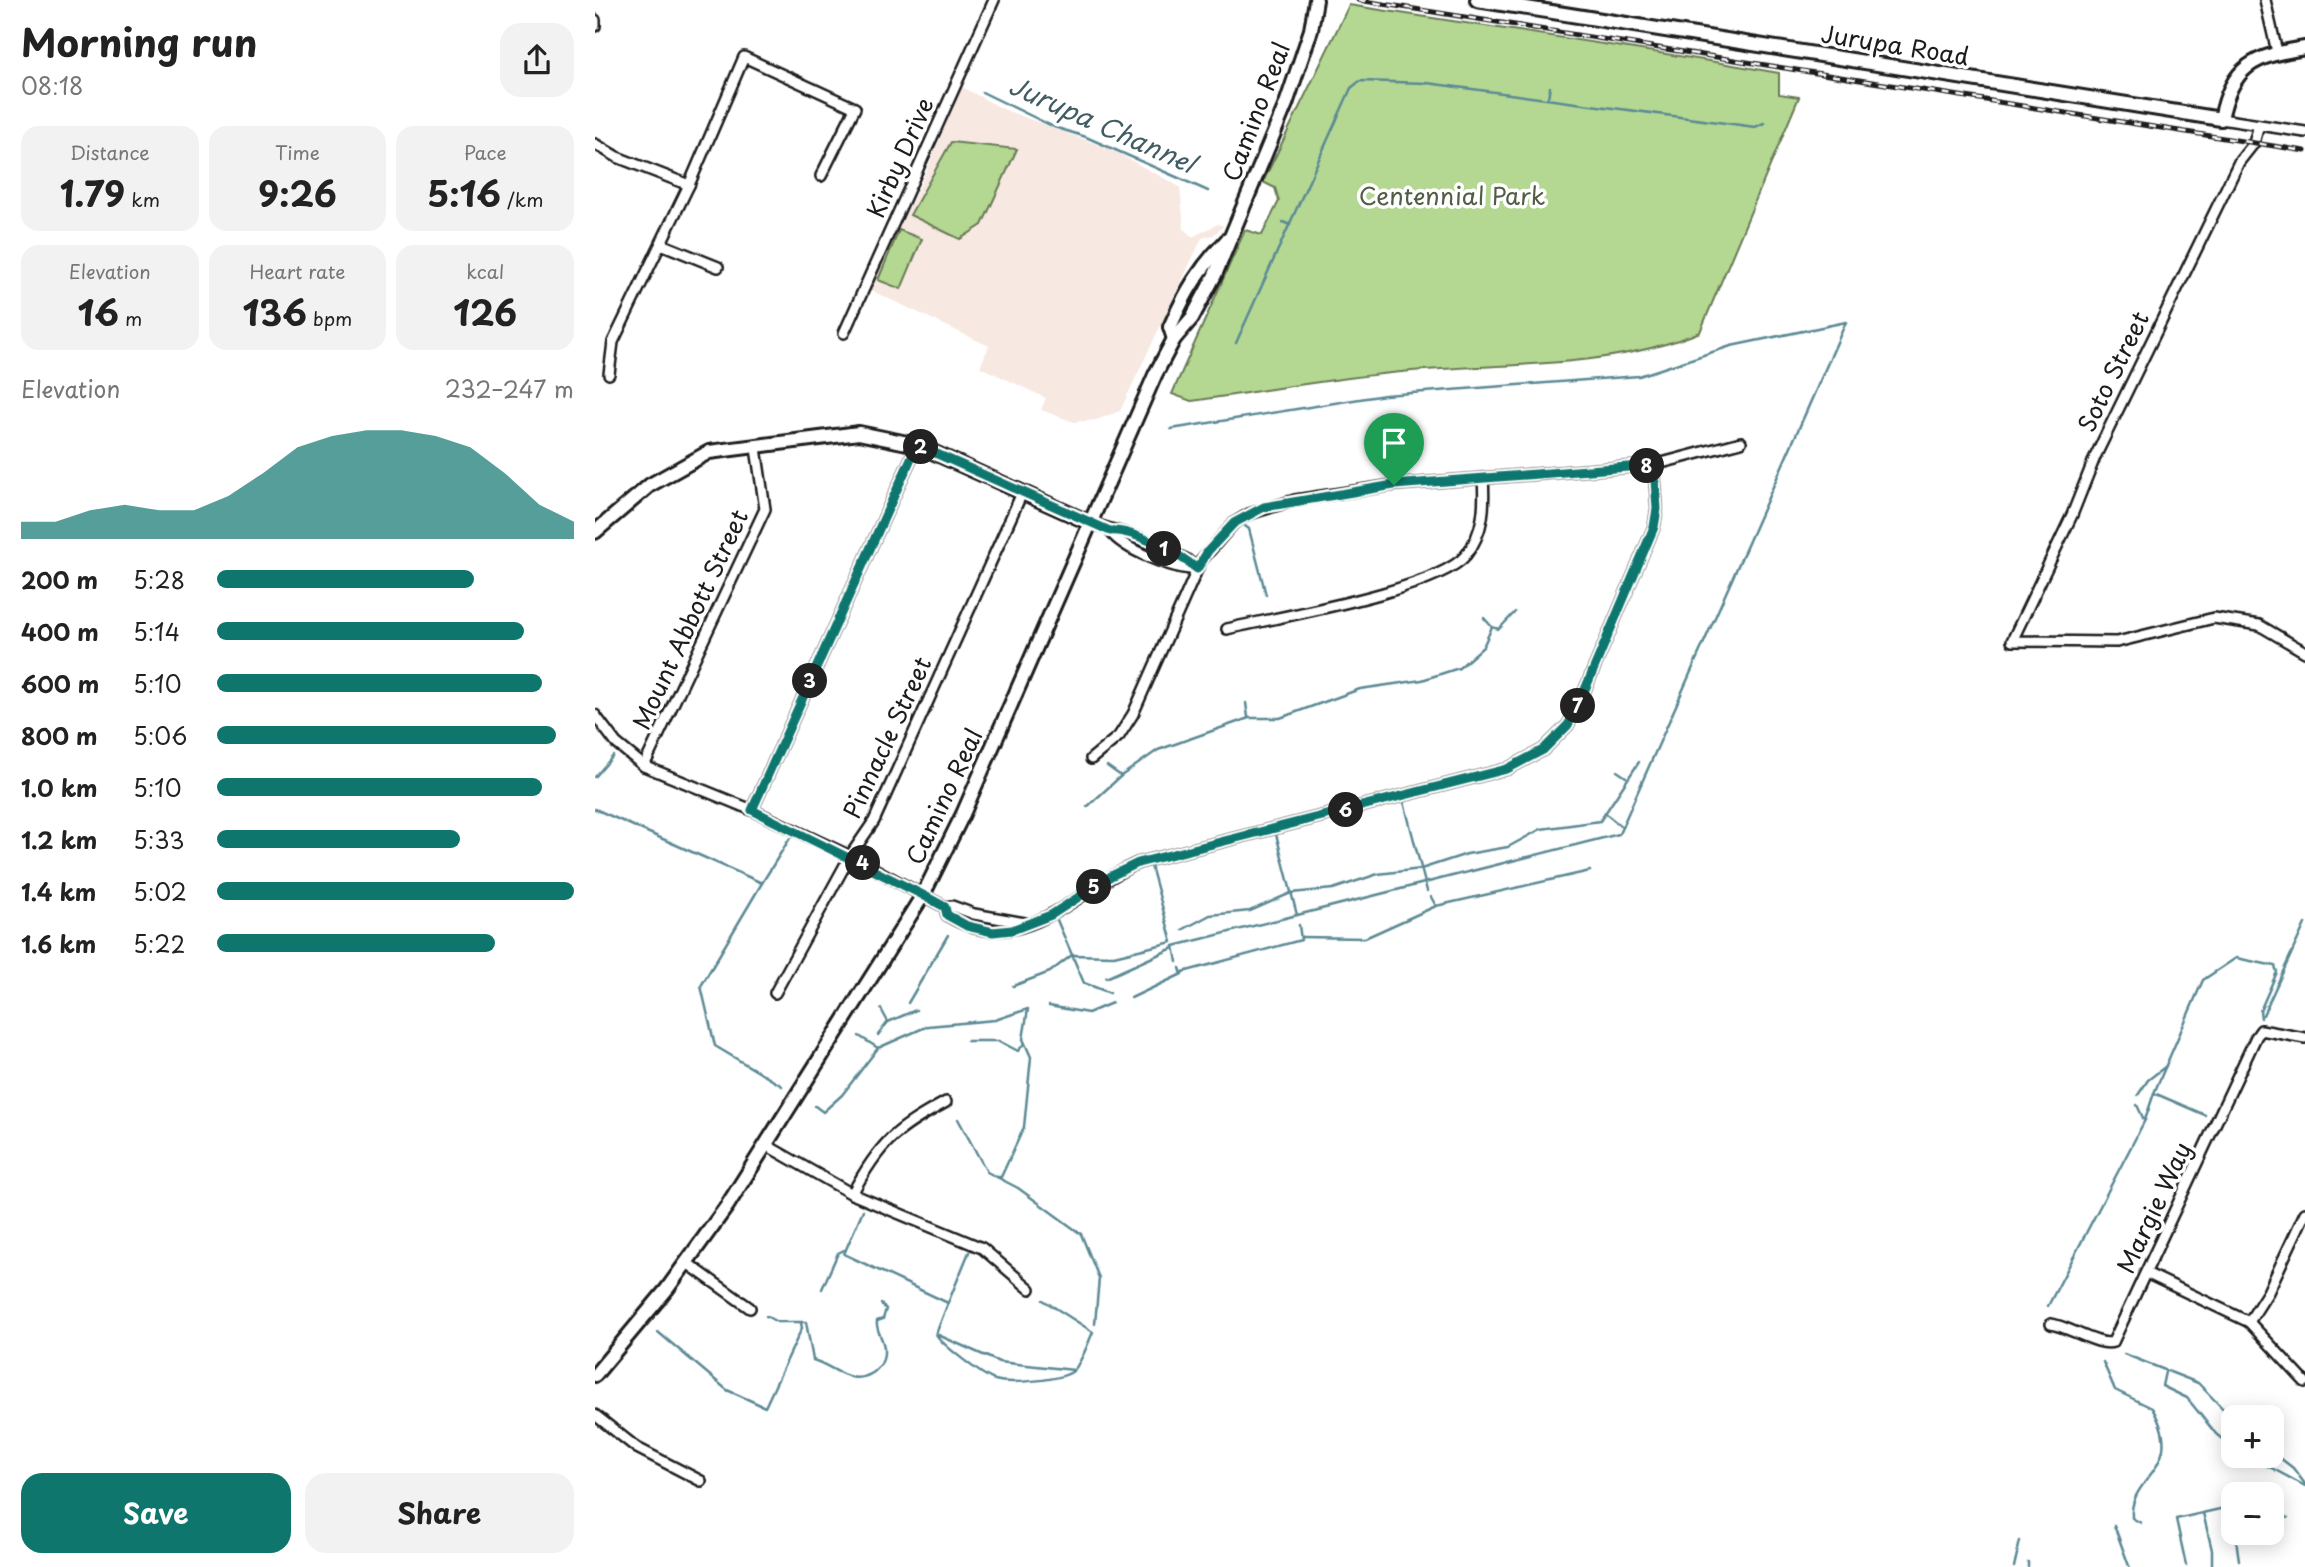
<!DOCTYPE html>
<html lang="en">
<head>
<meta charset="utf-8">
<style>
	:root { --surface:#fff; --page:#f2f2f2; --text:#222; --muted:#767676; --accent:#0f766e }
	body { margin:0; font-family:"Playpen Sans",sans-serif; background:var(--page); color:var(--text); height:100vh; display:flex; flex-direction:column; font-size:26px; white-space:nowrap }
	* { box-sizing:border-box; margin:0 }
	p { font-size:23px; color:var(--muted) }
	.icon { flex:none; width:38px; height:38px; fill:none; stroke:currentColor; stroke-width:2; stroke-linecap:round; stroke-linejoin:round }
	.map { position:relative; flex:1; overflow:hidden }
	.panel { display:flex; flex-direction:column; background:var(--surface); width:595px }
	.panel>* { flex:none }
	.tools { position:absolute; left:1626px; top:1405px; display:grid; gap:14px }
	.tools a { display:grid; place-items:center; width:63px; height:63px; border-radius:14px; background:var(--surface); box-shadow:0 4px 18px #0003; font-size:35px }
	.pin { position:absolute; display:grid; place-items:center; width:60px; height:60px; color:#fff; margin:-72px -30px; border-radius:50% 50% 50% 0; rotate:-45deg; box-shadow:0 0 7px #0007 }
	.pin .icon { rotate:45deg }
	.km { position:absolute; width:35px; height:35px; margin:-18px; border-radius:50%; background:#222; color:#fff; font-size:19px; line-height:35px; text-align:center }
	.round { display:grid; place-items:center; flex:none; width:74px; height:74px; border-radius:21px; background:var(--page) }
	.head { display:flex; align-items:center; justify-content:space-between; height:119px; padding:0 21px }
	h1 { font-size:38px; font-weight:700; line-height:52px }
	.figures { display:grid; grid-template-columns:repeat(3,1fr); gap:10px; height:119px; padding:7px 21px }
	.figures div { display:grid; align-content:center; border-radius:18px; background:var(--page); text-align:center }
	.figures b { font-size:35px; font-weight:700 }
	.figures small { font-size:19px; font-weight:400 }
	.figures p { font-size:19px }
	.chart { height:196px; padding:14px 21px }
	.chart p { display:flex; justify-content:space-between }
	.chart svg { width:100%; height:126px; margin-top:7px; fill:var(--accent); opacity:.7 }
	.cta { display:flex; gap:14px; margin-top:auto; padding:14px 21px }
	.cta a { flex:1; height:80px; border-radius:21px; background:var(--accent); color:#fff; font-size:28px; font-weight:700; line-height:80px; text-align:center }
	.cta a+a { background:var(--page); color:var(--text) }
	ul { padding:0 21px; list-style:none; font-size:23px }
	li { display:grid; grid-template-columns:112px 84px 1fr; align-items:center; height:52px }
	li i { height:18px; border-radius:9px; background:var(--accent) }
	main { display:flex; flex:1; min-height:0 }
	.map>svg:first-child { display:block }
</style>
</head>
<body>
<main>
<section class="panel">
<div class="head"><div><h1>Morning run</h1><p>08:18</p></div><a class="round"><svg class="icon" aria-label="share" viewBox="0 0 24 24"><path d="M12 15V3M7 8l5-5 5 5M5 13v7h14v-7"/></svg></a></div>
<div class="figures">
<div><p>Distance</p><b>1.79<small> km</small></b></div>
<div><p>Time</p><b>9:26</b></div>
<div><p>Pace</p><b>5:16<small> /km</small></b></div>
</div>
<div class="figures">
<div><p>Elevation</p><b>16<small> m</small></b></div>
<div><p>Heart rate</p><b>136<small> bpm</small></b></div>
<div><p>kcal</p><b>126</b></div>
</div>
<div class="chart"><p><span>Elevation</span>232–247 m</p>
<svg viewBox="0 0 160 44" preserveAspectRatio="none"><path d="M0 44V38L10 38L20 34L30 32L40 34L50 34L60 29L70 21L80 12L90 8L100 6L110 6L120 8L130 12L140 21L150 32L160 38V44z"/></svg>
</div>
<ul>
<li><b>200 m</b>5:28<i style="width:72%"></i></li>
<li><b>400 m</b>5:14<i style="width:86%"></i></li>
<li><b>600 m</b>5:10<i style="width:91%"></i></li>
<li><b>800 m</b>5:06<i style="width:95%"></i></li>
<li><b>1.0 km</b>5:10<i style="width:91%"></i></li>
<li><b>1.2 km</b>5:33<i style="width:68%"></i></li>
<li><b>1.4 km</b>5:02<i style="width:100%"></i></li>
<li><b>1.6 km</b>5:22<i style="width:78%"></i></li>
</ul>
<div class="cta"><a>Save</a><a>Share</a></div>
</section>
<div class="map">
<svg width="1710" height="1567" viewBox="0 0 1710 1567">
	<rect width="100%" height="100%" fill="#fff"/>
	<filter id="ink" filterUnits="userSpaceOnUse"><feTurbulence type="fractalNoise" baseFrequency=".0143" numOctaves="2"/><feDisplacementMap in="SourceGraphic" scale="14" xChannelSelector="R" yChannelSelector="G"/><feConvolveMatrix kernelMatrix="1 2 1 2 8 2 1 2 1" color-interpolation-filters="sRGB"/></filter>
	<g filter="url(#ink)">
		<polygon fill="#f8e8e2" points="367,87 408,109 517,150 585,187 589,229 597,237 623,224 629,226 618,235 607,238 525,411 501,420 479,422 446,410 451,398 385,367 394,346 273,289 326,183"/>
		<g fill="#b4d892" stroke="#687a57" stroke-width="2">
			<path d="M 754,5 C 897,28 1041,47 1184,73 L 1184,94 L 1204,97 L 1105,332 C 1016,369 911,363 817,371 C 743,377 669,391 596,401 L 577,394 L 650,230 L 667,235 L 684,201 L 680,188 L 668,182 Z"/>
			<polygon points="356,142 422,149 387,225 365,239 315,215"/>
			<polygon points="304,230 327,239 306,289 283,280"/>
		</g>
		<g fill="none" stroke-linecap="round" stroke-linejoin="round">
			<g stroke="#5b8994" stroke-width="2.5">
				<polyline points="387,92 459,127 491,137 613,191"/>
				<polyline points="953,97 955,87"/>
				<polyline points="688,222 695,225"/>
				<polyline points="641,343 756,88 765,81 832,83 1160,127 1169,123"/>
				<polyline points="576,429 790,395 1044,376 1136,346 1251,322 1024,834 579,946 582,962"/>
				<polyline points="650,526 654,529 671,595"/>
				<polyline points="889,618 897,627"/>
				<polyline points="651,703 653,717"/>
				<polyline points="1022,771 1031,777"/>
				<polyline points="526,776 563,750 654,718 685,718 765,689 827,680 864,668 888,647 897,627 904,629 920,612"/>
				<polyline points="0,777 18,756"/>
				<polyline points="809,802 832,891"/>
				<polyline points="492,807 526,776 512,766"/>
				<polyline points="0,809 167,883 195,838"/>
				<polyline points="1011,814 1027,827"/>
				<polyline points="681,834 702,915"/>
				<polyline points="167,883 106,986 120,1046 187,1086"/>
				<polyline points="836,897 841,906"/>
				<polyline points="587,930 615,915 655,911 696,893 738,889 783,874 826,869 872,854 913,847 946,829 1005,821 1044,762"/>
				<polyline points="707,937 770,938 841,906 995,871"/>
				<polyline points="588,972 706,940 704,925"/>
				<polyline points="511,978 578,948"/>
				<polyline points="418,986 455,972 477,955 462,920"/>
				<polyline points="515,993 489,983 477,955 519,956 577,942 556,866"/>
				<polyline points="536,998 587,974 585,968"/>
				<polyline points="313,1003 353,935"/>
				<polyline points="454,1006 493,1013 517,1003"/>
				<polyline points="286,1009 293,1022 321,1010"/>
				<polyline points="1668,1015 1710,924"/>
				<polyline points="283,1035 293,1022"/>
				<polyline points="264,1036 283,1048"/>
				<polyline points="372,1041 404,1041 423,1051 429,1044"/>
				<polyline points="1543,1095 1553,1080 1571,1066"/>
				<polyline points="1542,1105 1549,1120"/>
				<polyline points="220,1106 228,1112 247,1095 283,1048 333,1026 400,1020 433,1009 428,1039 436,1057 429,1127 406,1177 402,1177"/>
				<polyline points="1610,1115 1559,1093 1608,980 1641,958 1680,966 1682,972 1665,1011 1666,1018"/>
				<polyline points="363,1119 392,1172 423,1188 486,1234 504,1278 500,1324"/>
				<polyline points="268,1210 249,1254 353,1303 341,1334 404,1362 479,1370"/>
				<polyline points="227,1289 243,1253 249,1250"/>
				<polyline points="353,1303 374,1252"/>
				<polyline points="1453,1306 1550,1120 1559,1093"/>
				<path d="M 171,1316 L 182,1322 L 211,1322 L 218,1360 C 239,1366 256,1388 279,1372 C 285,1367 289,1360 289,1353 C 291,1340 280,1332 282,1321 L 288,1319 L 291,1309 L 286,1304"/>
				<polyline points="63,1332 132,1390 170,1407 207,1328 206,1323"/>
				<path d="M 341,1334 C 346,1344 389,1377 400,1380 C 413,1384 469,1381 479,1370 C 487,1361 493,1343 498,1332 L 448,1300"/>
				<polyline points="1529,1354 1603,1383 1638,1419"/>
				<path d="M 1508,1362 L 1520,1390 L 1557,1408 C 1593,1469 1533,1475 1537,1518 L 1546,1523"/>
				<polyline points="1570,1372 1567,1386 1592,1398 1621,1434 1638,1448"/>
				<polyline points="1676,1451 1698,1468 1710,1484"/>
				<polyline points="1654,1456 1710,1486"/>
				<polyline points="1635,1506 1638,1525"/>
				<polyline points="1676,1509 1693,1518"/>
				<polyline points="1608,1513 1617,1550 1617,1567"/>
				<polyline points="1519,1525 1534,1566"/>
				<polyline points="1640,1533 1644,1560"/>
				<polyline points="1433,1562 1433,1567"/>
				<polyline points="1591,1565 1581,1519 1638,1506"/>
				<polyline points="1419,1567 1425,1541"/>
			</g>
			<g stroke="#1c1c1c" stroke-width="14">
				<g id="street">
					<polyline points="1670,0 1682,52"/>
					<polyline points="0,20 0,26"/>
					<polyline points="1626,119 1710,132"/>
					<polyline points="1664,125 1659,143 1644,162 1500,457 1477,515 1417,641 1522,642 1619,618 1664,625 1710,652"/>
					<polyline points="0,144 22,157 94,185"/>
					<polyline points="66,244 123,267"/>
					<polyline points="249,333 399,0"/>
					<polyline points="14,374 18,342 94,185 149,57 260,108 226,176"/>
					<polyline points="493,522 547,539 591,559 602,569"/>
					<path d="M 515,531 C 528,550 580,570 602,569"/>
					<path d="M 632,629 C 682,617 843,590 871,555 C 889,532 890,506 888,478"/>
					<polyline points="0,715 21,743 49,766 157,810 255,856 350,907 357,906 379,914 430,923"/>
					<polyline points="496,759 524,736 538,714 606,561 639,523 654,514 700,500 799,485 1059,465 1146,442"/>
					<polyline points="49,766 170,509 161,448"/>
					<polyline points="157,810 322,445"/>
					<path d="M 350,907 L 352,915 C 425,962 479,891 543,863 L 912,769 L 948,750 L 973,725 L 983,706 L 1059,527 L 1062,509 L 1059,465"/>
					<polyline points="180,993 255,856 279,821 427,493"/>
					<polyline points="171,1145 257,1194 387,1248 435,1289"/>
					<path d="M 257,1194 C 285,1142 300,1130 351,1102"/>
					<polyline points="92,1263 155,1308"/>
					<polyline points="1551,1273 1654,1322 1710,1382"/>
					<polyline points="1654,1322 1673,1292 1710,1213"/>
					<path d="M 1456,1324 C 1475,1327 1505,1347 1518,1342 L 1661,1037 L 1666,1030 L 1710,1038"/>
					<polyline points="0,1415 42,1448 106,1481"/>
				</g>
			</g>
			<g stroke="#1c1c1c" stroke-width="18">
				<g id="secondary">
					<path d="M 882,0 L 1626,119 C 1637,65 1659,56 1710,48"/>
					<path d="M 579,339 L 575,327 C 590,293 605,267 632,240"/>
					<polyline points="0,532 55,485 114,452 264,433 322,445 493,522"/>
					<polyline points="0,1375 72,1289 132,1206 328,895 368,814 560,375 579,339 597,318 620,275 691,104 716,30 721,0"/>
				</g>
			</g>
			<use href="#street" stroke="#fff" stroke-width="9"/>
			<use href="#secondary" stroke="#fff" stroke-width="12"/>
			<g stroke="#1c1c1c" stroke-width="5">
				<polyline id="rail" points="763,0 1710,151"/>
			</g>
			<use href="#rail" stroke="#fff" stroke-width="2.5" stroke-dasharray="8" stroke-linecap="butt"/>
		</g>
	</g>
	<g fill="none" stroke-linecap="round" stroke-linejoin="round" filter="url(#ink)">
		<g stroke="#fff" stroke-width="14">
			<path id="route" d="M 322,445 L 515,531 C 537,529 585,554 602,569 L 613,551 L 639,523 L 669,507 L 799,485 L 1059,465 L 1062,509 L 1059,527 L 983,706 L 973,725 L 948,750 L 912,769 L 543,863 L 516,876 L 456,915 L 417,930 L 398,932 L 372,926 L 352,915 L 350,907 L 328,895 L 157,810 Z"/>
		</g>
		<use href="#route" stroke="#0f766e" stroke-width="9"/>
	</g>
	<g text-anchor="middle" stroke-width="7" stroke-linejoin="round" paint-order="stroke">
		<g font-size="24" fill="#1c1c1c" stroke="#fff">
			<text transform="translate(1300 46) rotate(9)" y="8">Jurupa Road</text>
			<text transform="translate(662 112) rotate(-69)" y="8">Camino Real</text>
			<text transform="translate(306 158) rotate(-66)" y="8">Kirby Drive</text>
			<text transform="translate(1519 372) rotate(-64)" y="8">Soto Street</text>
			<text transform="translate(96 620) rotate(-65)" y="8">Mount Abbott Street</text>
			<text transform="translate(293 738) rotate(-65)" y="8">Pinnacle Street</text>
			<text transform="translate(350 797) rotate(-65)" y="8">Camino Real</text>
			<text transform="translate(1560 1208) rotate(-65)" y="8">Margie Way</text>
		</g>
		<g font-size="24" fill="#515e45" stroke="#fff">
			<text x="857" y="205">Centennial Park</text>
		</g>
		<g font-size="26" font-style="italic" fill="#415c62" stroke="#fff">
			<text transform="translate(507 125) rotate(24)" y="9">Jurupa Channel</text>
		</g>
	</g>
</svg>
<div class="tools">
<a>+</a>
<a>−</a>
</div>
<div class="pin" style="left:799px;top:485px;background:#1e9e55"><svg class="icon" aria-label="arrive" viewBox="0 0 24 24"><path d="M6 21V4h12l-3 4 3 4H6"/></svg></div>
<b class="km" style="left:569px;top:549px">1</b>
<b class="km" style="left:326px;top:447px">2</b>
<b class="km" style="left:215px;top:681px">3</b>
<b class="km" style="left:268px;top:863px">4</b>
<b class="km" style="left:499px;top:887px">5</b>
<b class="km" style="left:751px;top:810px">6</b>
<b class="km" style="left:983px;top:706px">7</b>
<b class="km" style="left:1052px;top:466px">8</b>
</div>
</main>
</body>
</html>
